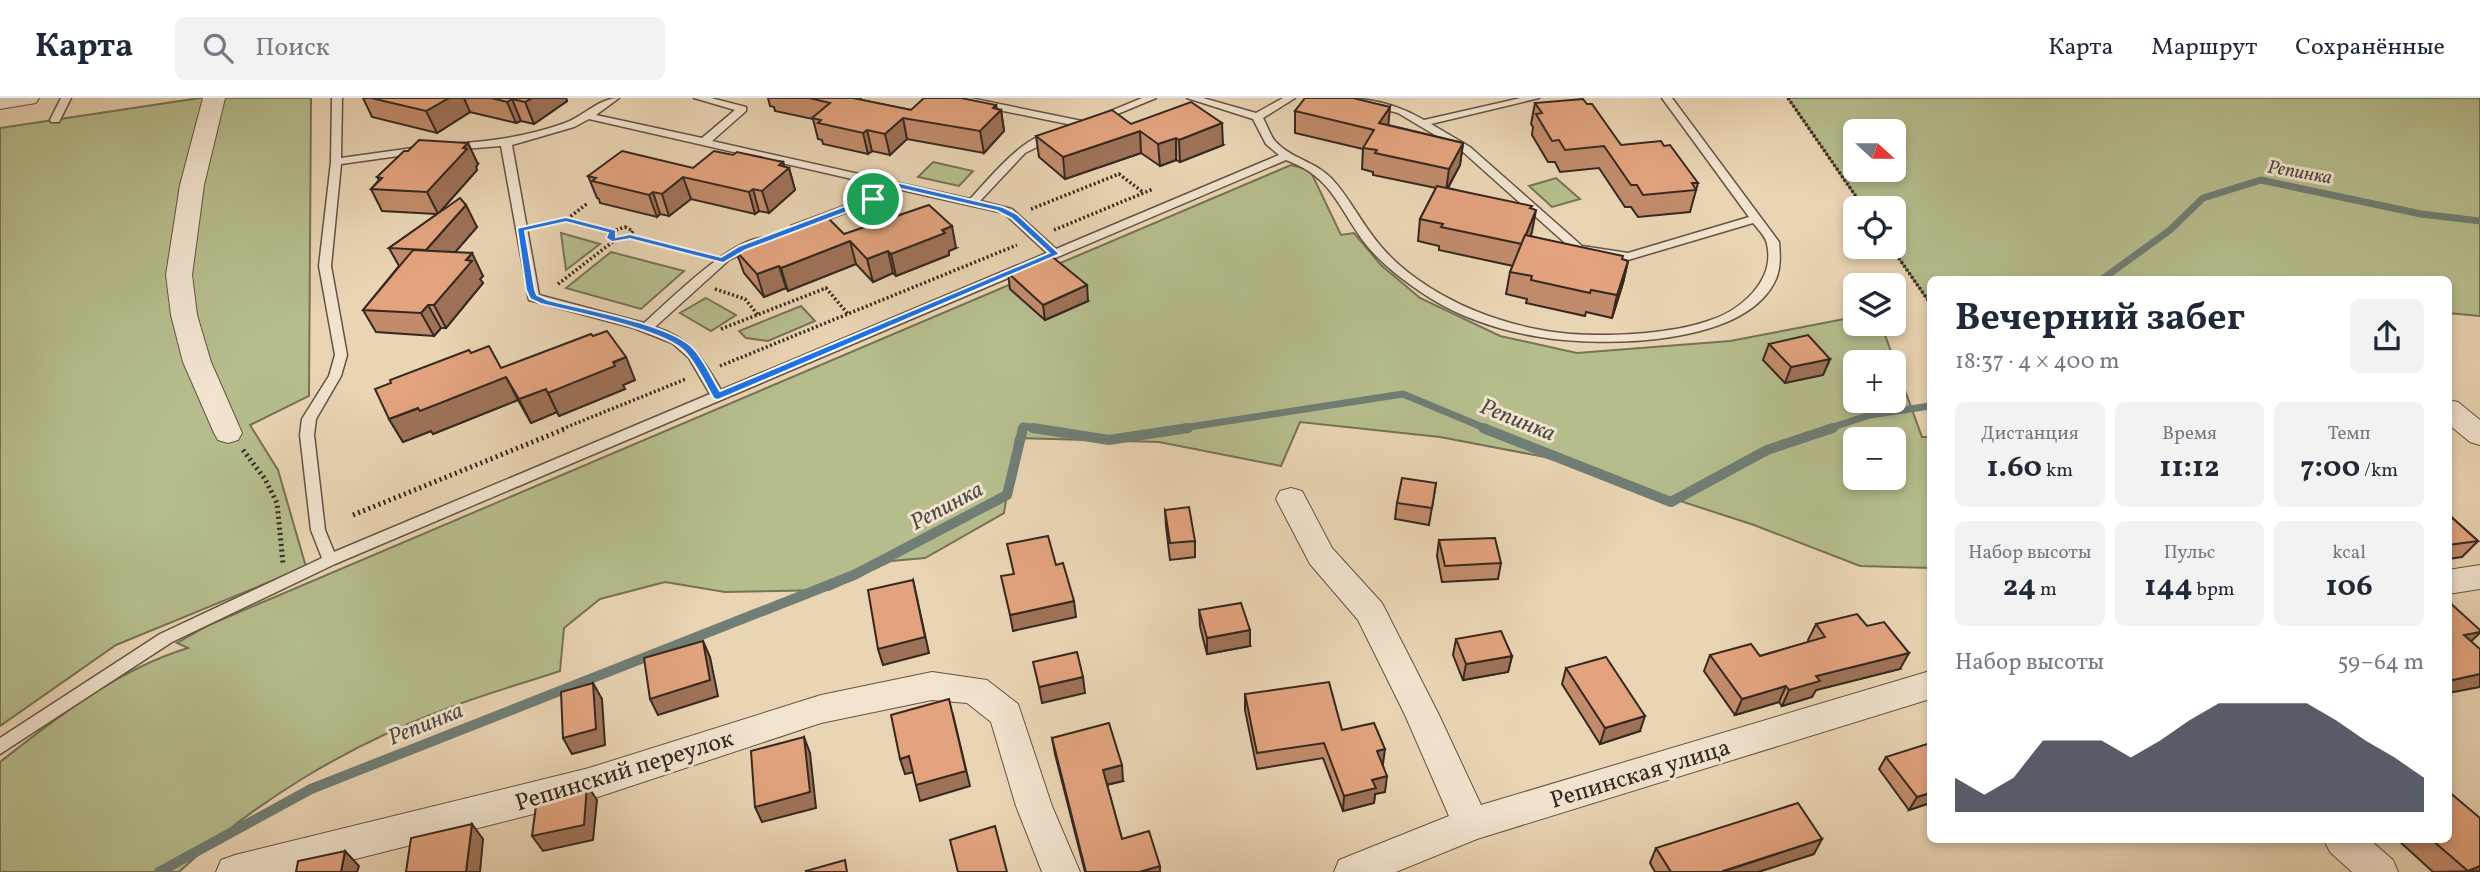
<!DOCTYPE html>
<html lang="ru">
<head>
<meta charset="utf-8">
<style>
	:root { --surface:#fff; --page:#f2f2f3; --text:#1f2937; --muted:#747a83; --line:#e0e1e3; --accent:#111827 }
	body { margin:0; font-family:Vollkorn,serif; background:var(--page); color:var(--text); height:100vh; display:flex; flex-direction:column; font-size:26px; white-space:nowrap }
	* { box-sizing:border-box; margin:0 }
	p { font-size:23px; color:var(--muted) }
	.icon { flex:none; width:38px; height:38px; fill:none; stroke:currentColor; stroke-width:2; stroke-linecap:round; stroke-linejoin:round }
	.map { position:relative; flex:1; overflow:hidden }
	.details { position:absolute; left:1927px; top:178px; width:525px; height:567px; display:flex; flex-direction:column; background:var(--surface); border-radius:10px; box-shadow:0 4px 10px #0003 }
	.details>* { flex:none }
	.needle { width:46px; rotate:111deg }
	.tools { position:absolute; left:1843px; top:21px; display:grid; gap:14px }
	.tools a { display:grid; place-items:center; width:63px; height:63px; border-radius:10px; background:var(--surface); box-shadow:0 4px 10px #0003; font-size:35px }
	.pin { position:absolute; display:grid; place-items:center; width:60px; height:60px; color:#fff; margin:-30px; border:4px solid #fff; border-radius:50%; box-shadow:0 2px 7px #0007 }
	.round { display:grid; place-items:center; flex:none; width:74px; height:74px; border-radius:10px; background:var(--page) }
	.summary { display:flex; align-items:center; justify-content:space-between; height:119px; padding:0 28px }
	h1 { font-size:38px; font-weight:700; line-height:52px }
	.stats { display:grid; grid-template-columns:repeat(3,1fr); gap:10px; height:119px; padding:7px 28px }
	.stats div { display:grid; align-content:center; border-radius:10px; background:var(--page); text-align:center }
	.stats b { font-size:30px; font-weight:700 }
	.stats small { font-size:19px; font-weight:400 }
	.stats p { font-size:19px }
	.chart { height:196px; padding:14px 28px }
	.chart p { display:flex; justify-content:space-between }
	.chart svg { width:100%; height:126px; margin-top:7px; fill:var(--accent); opacity:.7 }
	header { display:flex; align-items:center; gap:42px; box-sizing:border-box; height:98px; padding:0 35px; background:var(--surface); border-bottom:2px solid var(--line) }
	header strong { font-size:33px }
	nav { display:flex; gap:38px; margin-inline-start:auto; font-size:24px }
	.search { width:490px; height:63px; background:var(--page); display:flex; align-items:center; gap:18px; box-sizing:border-box; padding:0 24px; border-radius:10px; color:var(--muted); font-size:26px }
	.map>svg:first-child { display:block }
</style>
</head>
<body>
<header>
<strong>Карта</strong>
<div class="search"><svg class="icon" aria-label="search" viewBox="0 0 24 24"><circle cx="10" cy="10" r="6"/><path d="M15 15l6 6"/></svg>Поиск</div>
<nav><a>Карта</a><a>Маршрут</a><a>Сохранённые</a></nav>
</header>
<div class="map">
<svg width="2480" height="774" viewBox="0 0 2480 774">
	<rect width="100%" height="100%" fill="#e9d4b3"/>
	<filter id="stains"><feTurbulence type="fractalNoise" baseFrequency=".00286" numOctaves="4"/><feColorMatrix values="0 0 0 0 .2 0 0 0 0 .09 0 0 0 0 .02 0 0 0 .5 -.17"/></filter>
	<radialGradient id="worn" r=".72"><stop offset=".6" stop-color="#630" stop-opacity="0"/><stop offset="1" stop-color="#630" stop-opacity=".3"/></radialGradient>
	<g fill="#b6bd8d" stroke="#767256" stroke-width="2" fill-rule="evenodd">
		<polygon points="200,0 311,0 309,298 250,327 278,372 306,469 116,547 0,628 0,30"/>
		<path d="M 1788,0 L 2480,0 L 2480,218 L 2448,215 L 2448,182 L 1930,182 L 1930,205 L 1891,149 L 1894,110 L 1864,110 ZM 1894,33 L 1894,72 L 1855,72 L 1855,33 Z"/>
		<polygon points="933,64 973,73 959,88 918,79"/>
		<path d="M 1291,67 L 1310,72 L 1341,137 L 1354,135 L 1381,167 L 1420,200 L 1500,238 L 1577,255 L 1730,243 L 1855,219 L 1855,226 L 1881,226 L 1922,339 L 1930,339 L 1930,470 L 1860,468 L 1754,427 L 1545,359 L 1440,339 L 1300,324 L 1281,368 L 1159,344 L 1016,340 L 1004,415 L 925,460 L 891,463 L 829,492 L 725,494 L 665,484 L 600,501 L 564,530 L 560,573 C 521,586 481,597 443,612 C 347,648 254,704 179,774 L 0,774 L 0,664 C 58,619 116,572 188,550 L 177,545 L 209,527 ZM 1855,264 L 1894,264 L 1894,303 L 1855,303 ZM 1855,341 L 1894,341 L 1894,380 L 1855,380 Z"/>
		<polygon points="1556,80 1580,101 1552,109 1529,88"/>
		<polygon points="561,135 600,146 566,172"/>
		<polygon points="611,154 684,173 641,211 566,190"/>
		<polygon points="706,200 736,217 711,233 680,215"/>
		<polygon points="801,208 815,223 768,243 746,240 739,233"/>
	</g>
	<g fill="none" stroke-linecap="round" stroke-linejoin="round">
		<g stroke="#707e76" stroke-width="7">
			<polyline points="2101,182 2170,132 2203,100 2261,82 2421,116 2480,123"/>
			<polyline points="1022,331 1023,328 1044,331"/>
			<polyline points="1176,331 1403,296 1487,331"/>
			<polyline points="1827,331 1870,317 1930,308"/>
		</g>
		<g stroke="#707e76" stroke-width="10">
			<polyline points="1033,330 1109,342 1188,330"/>
			<polyline points="1483,330 1671,404 1767,352 1833,330"/>
			<polyline points="159,774 311,691 854,477 1007,397 1023,330"/>
		</g>
		<g stroke="#635345" stroke-width="3">
			<g id="lane">
				<polygon points="61,0 71,0 59,24 51,24 50,22"/>
				<path d="M 332,0 L 342,0 L 341,60 L 420,49 L 425,52 L 420,55 L 341,66 L 331,168 L 347,257 L 341,278 L 316,321 L 314,337 L 325,432 L 334,454 L 710,296 L 689,260 L 672,245 L 634,230 L 529,202 L 501,48 L 451,52 L 446,49 L 451,46 C 491,43 527,39 565,25 C 584,18 599,0 619,0 L 596,17 L 702,40 L 735,12 L 694,0 L 711,0 L 746,9 L 746,13 L 712,43 L 970,101 C 989,81 1027,32 1057,35 L 1057,39 L 1025,55 L 980,103 L 1012,111 L 1056,151 L 1279,57 L 1266,46 L 1253,21 L 1187,0 L 1203,0 L 1256,15 L 1283,0 L 1295,0 L 1263,20 C 1267,27 1270,37 1275,43 C 1291,61 1315,63 1332,81 C 1348,98 1358,119 1372,137 C 1396,171 1435,196 1473,212 C 1504,225 1538,233 1571,236 C 1611,239 1670,236 1708,223 C 1740,213 1776,183 1767,146 C 1766,139 1758,131 1753,125 L 1628,162 L 1574,153 L 1462,53 L 1398,15 L 1341,0 C 1370,0 1399,7 1424,22 L 1521,0 L 1539,0 L 1431,26 L 1470,49 L 1582,148 L 1628,155 L 1749,119 L 1662,0 L 1672,0 L 1779,144 C 1780,157 1781,169 1776,181 C 1746,249 1601,249 1540,239 C 1502,233 1462,220 1430,200 C 1407,185 1386,170 1368,149 C 1339,113 1334,79 1286,62 L 335,466 L 172,544 L 0,656 L 0,640 L 160,536 L 322,460 L 311,432 L 300,337 L 302,321 L 329,278 L 335,257 L 319,168 L 331,64 ZM 589,21 L 883,88 L 874,97 L 791,128 L 791,132 L 799,132 L 882,101 L 893,90 L 1004,115 L 1047,155 L 721,292 C 702,260 692,241 655,229 L 729,162 L 767,144 L 767,140 C 736,135 668,204 644,225 L 539,197 L 512,47 L 574,29 Z"/>
				<polygon points="950,0 970,0 1082,23 1087,26 1082,29 955,3"/>
				<polygon points="1142,0 1156,0 1103,22 1094,20"/>
			</g>
		</g>
		<g stroke="#635345" stroke-width="2">
			<g id="street">
				<polygon points="0,0 39,0 36,5 0,11"/>
				<polygon points="203,0 225,0 204,87 192,177 197,217 211,264 242,335 238,342 228,345 218,342 214,335 183,264 171,217 166,177 180,87"/>
				<polygon points="2448,302 2458,304 2480,322 2480,347 2470,344 2448,326"/>
				<polygon points="1291,390 1302,393 1332,450 1382,505 1439,617 1481,707 1930,573 1930,601 1477,741 1396,774 1334,774 1339,762 1449,718 1405,617 1358,522 1310,466 1276,401 1280,393"/>
				<polygon points="2480,467 2480,491 2448,496 2448,472"/>
				<polygon points="932,574 987,582 1018,606 1052,708 1080,774 1042,774 1016,708 991,624 967,605 932,602 821,625 589,702 304,774 216,774 221,762 235,757 589,670 821,597"/>
				<polygon points="2324,742 2370,742 2393,762 2398,774 2352,774 2330,754"/>
			</g>
		</g>
		<g stroke="#362820" stroke-width="3.5" stroke-dasharray="2 2.5" stroke-linecap="butt">
			<polyline points="1788,0 1864,110"/>
			<polyline points="1031,111 1119,76 1144,95"/>
			<polyline points="567,121 588,105"/>
			<polyline points="538,128 566,122 613,133"/>
			<polygon points="625,129 633,133 628,140 611,140 613,133"/>
			<polyline points="1054,132 1153,91"/>
			<polyline points="630,138 701,157"/>
			<polyline points="1891,149 1930,205"/>
			<polyline points="558,186 615,142"/>
			<polyline points="715,191 745,201 758,217"/>
			<polyline points="721,231 826,190 848,216"/>
			<polyline points="720,268 1017,147"/>
			<polyline points="562,331 686,281"/>
		</g>
		<g stroke="#362820" stroke-width="5" stroke-dasharray="2 3.5" stroke-linecap="butt">
			<polyline points="243,352 265,381 277,405 283,465"/>
			<polyline points="353,417 567,330"/>
		</g>
		<use href="#lane" fill="#f1e3ce" fill-rule="evenodd"/>
		<use href="#street" fill="#f1e3ce" fill-rule="evenodd"/>
	</g>
	<g fill="#c28c6c" stroke="#362820" stroke-width="2">
		<polygon points="363,0 566,0 567,3 534,26 521,23 516,25 470,14 437,35 372,19"/>
		<polygon points="768,0 861,0 861,2 911,12 997,11 1001,12 1004,33 984,55 907,41 890,57 872,53 868,56 823,46 822,42 818,41 813,21 775,13 774,9 770,8"/>
		<polygon points="1535,5 1587,6 1621,47 1698,85 1690,114 1638,119 1631,109 1625,109 1599,70 1560,74 1555,64 1548,64 1532,37 1533,29 1531,26"/>
		<polygon points="1295,13 1388,27 1463,45 1460,67 1448,90 1531,111 1532,134 1530,138 1628,163 1623,185 1612,220 1586,214 1585,218 1526,205 1527,201 1506,196 1510,174 1513,168 1439,152 1439,148 1418,143 1420,121 1436,90 1373,77 1373,74 1362,71 1363,51 1295,35"/>
		<polygon points="1131,26 1223,47 1180,64 1176,62 1160,68 1141,55 1065,81 1039,59 1036,38"/>
		<polygon points="733,57 783,64 784,69 789,70 795,92 769,115 759,113 755,116 691,101 669,118 660,116 657,119 600,105 599,101 597,100 588,78 693,70"/>
		<polygon points="478,66 476,69 477,72 439,115 477,129 455,154 483,178 480,181 483,185 446,230 441,230 434,238 376,234 363,212 399,168 389,150 437,116 382,113 371,91 379,82 377,79"/>
		<polygon points="844,136 956,150 949,153 949,157 896,178 893,175 873,184 856,166 788,193 786,190 764,199 744,175 736,153 748,149 747,146"/>
		<polygon points="1008,175 1088,203 1045,222 1010,191"/>
		<polygon points="1769,246 1830,261 1823,277 1785,285 1763,262"/>
		<polygon points="471,255 501,270 635,282 623,287 625,291 559,318 557,314 531,325 518,302 433,336 431,333 403,344 389,321"/>
		<polygon points="1436,385 1429,427 1395,421 1397,405"/>
		<polygon points="1165,412 1195,443 1195,459 1170,462 1166,428"/>
		<polygon points="2448,416 2478,443 2462,459 2448,461"/>
		<polygon points="1439,442 1501,465 1498,481 1442,484 1437,458"/>
		<polygon points="1199,512 1250,548 1207,556 1200,528"/>
		<polygon points="1816,526 1900,571 1816,592 1812,599 1782,608 1779,604 1735,617 1704,573 1710,557 1760,558 1809,544 1808,542"/>
		<polygon points="1456,541 1512,558 1508,574 1463,582 1453,557"/>
		<polygon points="1566,570 1640,633 1600,646 1562,586"/>
		<polygon points="1245,596 1342,632 1383,666 1385,694 1375,696 1374,705 1343,713 1323,660 1257,671 1245,612"/>
		<polygon points="1052,640 1123,683 1107,687 1122,741 1160,768 1160,774 1085,774 1055,656"/>
		<polygon points="1886,659 1930,705 1909,712 1879,671"/>
		<polygon points="2398,742 2448,742 2480,773 2433,774"/>
		<polygon points="1656,750 1814,756 1758,774 1655,774 1650,765"/>
	</g>
	<g fill="#9e7258" stroke="#362820" stroke-width="2">
		<polygon points="449,0 464,0 470,14 437,35 426,13"/>
		<polygon points="532,0 566,0 567,3 534,26 525,4"/>
		<polygon points="512,1 521,23 516,25 507,4"/>
		<polygon points="996,7 998,15 1001,12 1004,33 984,55 980,33 993,10"/>
		<polygon points="1390,9 1388,31 1379,25"/>
		<polygon points="903,20 907,41 890,57 885,36"/>
		<polygon points="1222,25 1223,47 1180,64 1179,42"/>
		<polygon points="867,32 872,53 868,56 863,35"/>
		<polygon points="1140,33 1141,55 1065,81 1063,59"/>
		<polygon points="1176,40 1176,62 1160,68 1158,46"/>
		<polygon points="468,45 478,66 476,69 477,72 438,116 427,94"/>
		<polygon points="1463,45 1460,67 1446,93 1449,71"/>
		<polygon points="783,64 785,73 789,70 795,92 769,115 762,93 779,67"/>
		<polygon points="683,79 691,101 669,118 662,96"/>
		<polygon points="753,91 759,113 755,116 749,94"/>
		<polygon points="653,94 660,116 657,119 649,97"/>
		<polygon points="466,107 477,129 438,174 426,152"/>
		<polygon points="1536,112 1532,134 1518,169 1522,146"/>
		<polygon points="952,128 956,150 949,153 949,157 896,178 891,156"/>
		<polygon points="850,143 856,166 788,193 781,170"/>
		<polygon points="888,153 893,175 873,184 867,161"/>
		<polygon points="472,155 483,178 480,181 483,185 446,230 434,207"/>
		<polygon points="1628,163 1623,185 1612,220 1617,197"/>
		<polygon points="779,168 786,190 764,199 757,176"/>
		<polygon points="1087,187 1088,203 1045,222 1043,207"/>
		<polygon points="428,207 441,230 434,238 421,215"/>
		<polygon points="626,259 635,282 623,287 625,291 559,318 548,295"/>
		<polygon points="1830,261 1823,277 1785,285 1791,269"/>
		<polygon points="506,279 518,302 433,336 431,333 403,344 389,321"/>
		<polygon points="546,291 557,314 531,325 519,301"/>
		<polygon points="913,482 929,555 883,567 878,551"/>
		<polygon points="1074,503 1076,519 1013,533 1010,517"/>
		<polygon points="1250,532 1250,548 1207,556 1207,540"/>
		<polygon points="2480,534 2480,535 2465,549 2464,537"/>
		<polygon points="703,543 710,559 718,598 658,617 650,601"/>
		<polygon points="1909,555 1900,571 1816,592 1812,599 1782,608 1789,592 1816,578"/>
		<polygon points="1512,558 1508,574 1463,582 1466,566"/>
		<polygon points="2480,576 2480,589 2448,595 2448,583"/>
		<polygon points="1083,579 1085,595 1042,605 1039,589"/>
		<polygon points="593,585 602,601 605,647 572,656 563,640"/>
		<polygon points="1786,588 1779,604 1735,617 1742,601"/>
		<polygon points="953,617 970,688 920,703 916,687"/>
		<polygon points="1645,618 1640,633 1600,646 1605,630"/>
		<polygon points="804,639 810,655 816,710 762,724 755,709"/>
		<polygon points="1385,651 1383,666 1375,668 1377,653"/>
		<polygon points="909,658 914,674 905,676 900,661"/>
		<polygon points="1122,667 1123,683 1105,687 1103,672"/>
		<polygon points="1387,678 1385,694 1375,696 1374,705 1343,713 1344,698 1372,682"/>
		<polygon points="587,687 597,702 593,742 543,753 532,738"/>
		<polygon points="1930,695 1930,705 1909,712 1917,699"/>
		<polygon points="472,726 483,741 480,774 466,774"/>
		<polygon points="1822,741 1814,756 1758,774 1722,774"/>
		<polygon points="345,753 359,768 357,774 341,774"/>
		<polygon points="1160,768 1160,774 1139,774"/>
		<polygon points="2480,768 2480,773 2467,774"/>
	</g>
	<g fill="#e2a37e" stroke="#362820" stroke-width="2">
		<polygon points="371,0 449,0 426,13"/>
		<polygon points="491,0 532,0 525,4 512,1 507,4"/>
		<polygon points="809,0 853,0 911,12 924,0 961,0 996,7 993,10 1001,12 980,33 903,20 885,36 867,32 863,35 818,25 821,22 812,20 830,5"/>
		<polygon points="1305,0 1353,0 1390,9 1379,25 1463,45 1449,71 1375,55 1377,52 1363,50 1374,32 1295,13"/>
		<polygon points="1583,1 1587,6 1592,6 1621,47 1661,43 1664,48 1670,47 1698,85 1692,85 1696,92 1643,97 1637,87 1631,87 1604,48 1565,52 1559,42 1552,43 1536,16 1542,15 1535,5"/>
		<polygon points="1191,4 1222,25 1179,42 1176,40 1158,46 1140,33 1063,59 1036,38 1112,12 1131,26"/>
		<polygon points="419,42 468,45 463,50 467,51 427,94 371,91 382,80 377,79 404,53 408,53"/>
		<polygon points="622,53 693,70 714,53 733,57 737,54 783,64 779,67 789,70 762,93 753,91 749,94 683,79 662,96 653,94 649,97 592,83 596,80 588,78"/>
		<polygon points="1437,88 1532,108 1530,110 1536,112 1522,146 1441,129 1443,126 1420,121"/>
		<polygon points="460,100 466,107 426,152 389,150"/>
		<polygon points="929,107 952,128 942,132 945,135 891,156 888,153 867,161 850,143 781,170 779,168 757,176 736,153 749,148 747,146 811,122 813,124 827,119 844,136"/>
		<polygon points="1525,137 1623,158 1622,161 1628,163 1617,197 1591,192 1590,195 1531,182 1532,178 1510,174"/>
		<polygon points="413,152 472,155 466,162 472,163 434,207 428,207 421,215 363,212"/>
		<polygon points="1050,157 1087,187 1043,207 1008,175"/>
		<polygon points="607,233 626,259 613,264 615,268 548,295 546,291 519,301 506,279 420,313 418,310 389,321 375,291 391,285 390,282 469,252 471,255 489,248 501,270 591,236 593,238"/>
		<polygon points="1808,237 1830,261 1791,269 1769,246"/>
		<polygon points="1402,380 1436,385 1432,410 1397,405"/>
		<polygon points="1189,409 1195,443 1170,445 1165,412"/>
		<polygon points="2448,416 2478,443 2448,447"/>
		<polygon points="1048,438 1056,467 1063,465 1074,503 1010,517 1001,478 1014,476 1007,446"/>
		<polygon points="1495,440 1501,465 1445,468 1439,442"/>
		<polygon points="913,482 925,539 878,551 868,492"/>
		<polygon points="2448,503 2480,532 2480,534 2464,537 2480,551 2480,576 2448,583"/>
		<polygon points="1241,505 1250,532 1207,540 1199,512"/>
		<polygon points="1857,516 1867,528 1884,524 1909,555 1816,578 1820,583 1789,592 1786,588 1742,601 1710,557 1751,546 1760,558 1825,539 1816,526"/>
		<polygon points="1501,533 1512,558 1466,566 1456,541"/>
		<polygon points="703,543 710,582 650,601 644,560"/>
		<polygon points="1077,554 1083,579 1039,589 1033,564"/>
		<polygon points="1606,559 1645,618 1605,630 1566,570"/>
		<polygon points="1329,584 1342,632 1374,625 1385,651 1377,653 1387,678 1372,682 1376,690 1344,698 1324,645 1257,655 1245,596"/>
		<polygon points="593,585 596,631 563,640 561,594"/>
		<polygon points="949,601 966,673 916,687 909,658 900,661 891,617"/>
		<polygon points="1109,625 1122,667 1103,672 1122,741 1149,733 1160,768 1139,774 1086,774 1052,640"/>
		<polygon points="804,639 810,694 755,709 751,653"/>
		<polygon points="1930,645 1930,695 1917,699 1886,659"/>
		<polygon points="587,687 584,727 532,738 537,700"/>
		<polygon points="2448,693 2480,720 2480,768 2468,773 2432,742 2448,742"/>
		<polygon points="1798,705 1822,741 1723,773 1723,774 1671,774 1656,750"/>
		<polygon points="472,726 466,774 406,774 411,740"/>
		<polygon points="995,728 1007,774 958,774 950,742"/>
		<polygon points="345,753 341,774 296,774 298,763"/>
		<polygon points="845,762 847,774 807,774 806,773"/>
	</g>
	<path fill="#1a73e8" stroke="#fff" stroke-width="2" fill-rule="evenodd" d="M 891,83 L 1003,109 L 1017,116 L 1060,156 L 718,302 L 714,301 C 705,286 697,267 685,254 C 665,232 573,214 541,206 L 530,201 L 526,192 L 517,130 L 566,119 L 616,132 L 616,139 L 630,136 L 721,159 L 739,148 L 869,99 ZM 893,89 L 997,113 L 1011,120 L 1049,155 L 720,293 C 712,280 703,259 691,248 C 665,225 583,211 548,202 L 537,197 L 535,192 L 525,133 L 566,124 L 608,135 L 606,140 L 612,144 L 630,141 L 723,165 L 746,152 L 876,103 Z"/>
	<g text-anchor="middle" stroke-width="6" stroke-linejoin="round" paint-order="stroke">
		<g font-size="19" font-style="italic" fill="#4e4c44" stroke="#f1e3ce">
			<text transform="translate(2300 73) rotate(10)" y="7">Репинка</text>
		</g>
		<g font-size="23" font-style="italic" fill="#4e4c44" stroke="#f1e3ce">
			<text transform="translate(1518 321) rotate(22)" y="8">Репинка</text>
			<text transform="translate(946 407) rotate(-28)" y="8">Репинка</text>
			<text transform="translate(425 625) rotate(-22)" y="8">Репинка</text>
		</g>
		<g font-size="24" fill="#362820" stroke="#f1e3ce">
			<text transform="translate(624 672) rotate(-17)" y="8">Репинский переулок</text>
			<text transform="translate(1640 675) rotate(-17)" y="8">Репинская улица</text>
		</g>
	</g>
	<rect width="100%" height="100%" filter="url(#stains)"/>
	<rect width="100%" height="100%" fill="url(#worn)"/>
</svg>
<div class="tools">
<a><svg class="needle" viewBox="-14 -14 28 28"><path d="M0-13l5 13h-10z" fill="#e53935"/><path d="M0 13l5-13h-10z" fill="#747a83"/></svg></a>
<a><svg class="icon" aria-label="locate" viewBox="0 0 24 24"><circle cx="12" cy="12" r="6"/><path d="M12 2v4M12 18v4M2 12h4M18 12h4"/></svg></a>
<a><svg class="icon" aria-label="layers" viewBox="0 0 24 24"><path d="M12 4l9 5-9 5-9-5zM3 14l9 5 9-5"/></svg></a>
<a>+</a>
<a>−</a>
</div>
<div class="pin" style="left:873px;top:101px;background:#1e9e55"><svg class="icon" aria-label="arrive" viewBox="0 0 24 24"><path d="M6 21V4h12l-3 4 3 4H6"/></svg></div>
<section class="details">
<div class="summary"><div><h1>Вечерний забег</h1><p>18:37 · 4 × 400 m</p></div><a class="round"><svg class="icon" aria-label="share" viewBox="0 0 24 24"><path d="M12 15V3M7 8l5-5 5 5M5 13v7h14v-7"/></svg></a></div>
<div class="stats">
<div><p>Дистанция</p><b>1.60<small> km</small></b></div>
<div><p>Время</p><b>11:12</b></div>
<div><p>Темп</p><b>7:00<small> /km</small></b></div>
</div>
<div class="stats">
<div><p>Набор высоты</p><b>24<small> m</small></b></div>
<div><p>Пульс</p><b>144<small> bpm</small></b></div>
<div><p>kcal</p><b>106</b></div>
</div>
<div class="chart"><p><span>Набор высоты</span>59–64 m</p>
<svg viewBox="0 0 160 44" preserveAspectRatio="none"><path d="M0 44V32L10 38L20 32L30 19L40 19L50 19L60 25L70 19L80 12L90 6L100 6L110 6L120 6L130 12L140 19L150 25L160 32V44z"/></svg>
</div>
</section>
</div>
</body>
</html>
